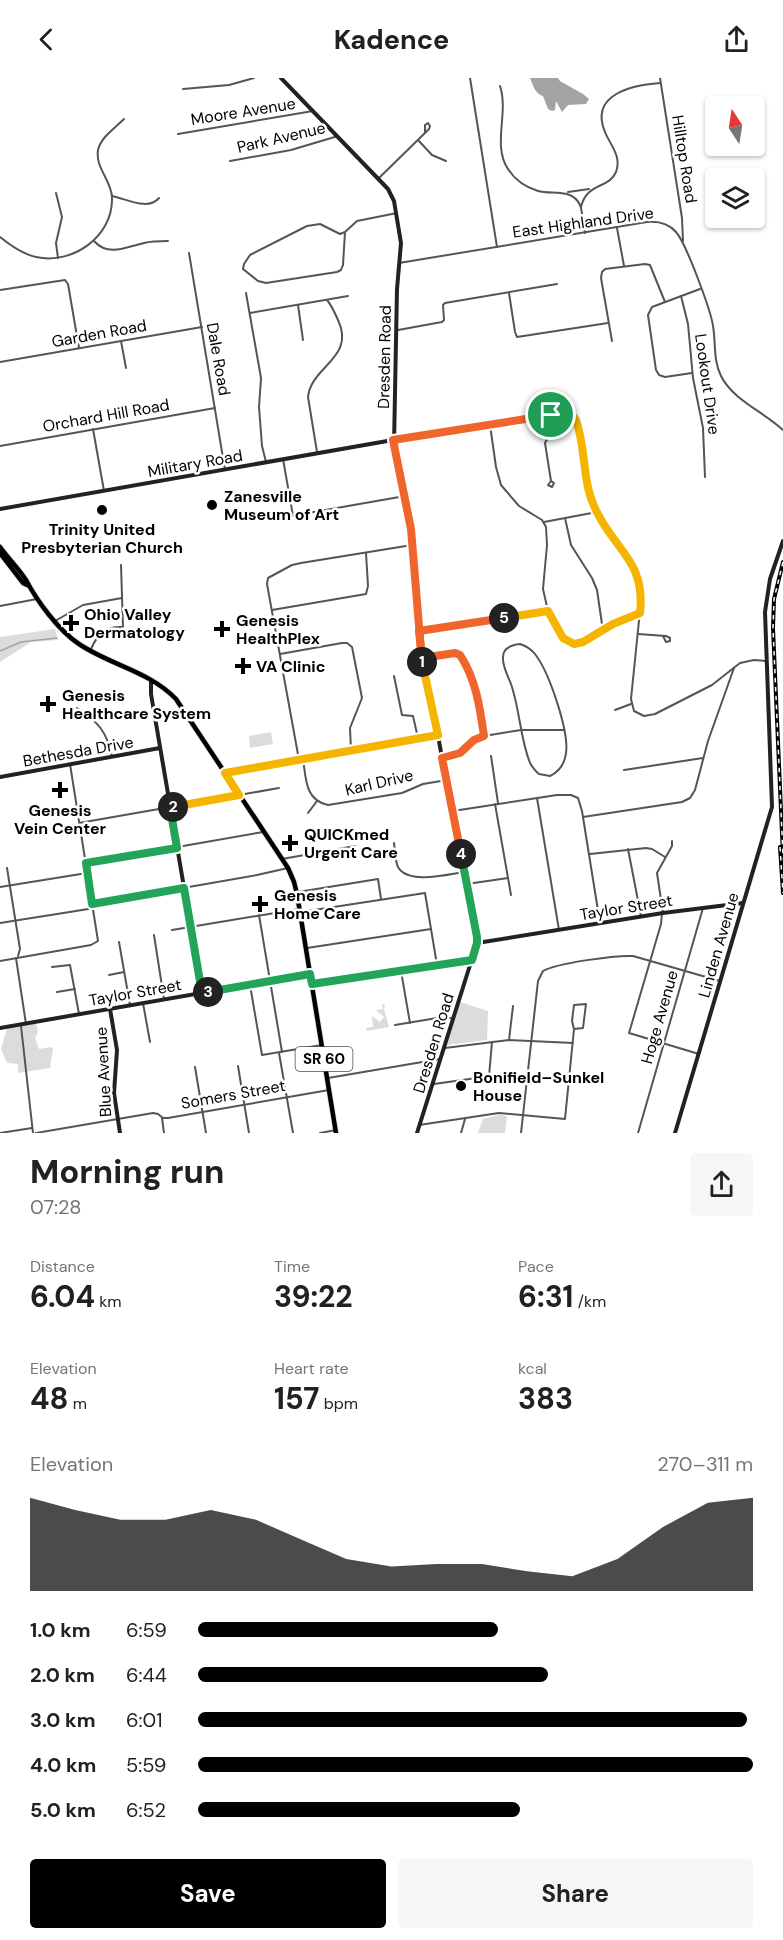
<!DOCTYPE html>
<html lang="en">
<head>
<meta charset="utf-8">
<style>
	:root { --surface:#fff; --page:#f6f6f6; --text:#202124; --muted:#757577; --accent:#000 }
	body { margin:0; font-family:"DM Sans",sans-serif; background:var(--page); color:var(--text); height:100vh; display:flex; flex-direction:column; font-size:22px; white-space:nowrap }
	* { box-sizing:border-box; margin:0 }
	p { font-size:20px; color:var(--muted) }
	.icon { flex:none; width:33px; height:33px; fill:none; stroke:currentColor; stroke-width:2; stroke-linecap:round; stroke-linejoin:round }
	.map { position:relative; height:1055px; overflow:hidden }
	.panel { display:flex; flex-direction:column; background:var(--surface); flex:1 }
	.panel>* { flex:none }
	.needle { width:39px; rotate:348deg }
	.fabs { position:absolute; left:705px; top:18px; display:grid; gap:12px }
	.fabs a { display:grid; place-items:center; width:60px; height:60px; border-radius:6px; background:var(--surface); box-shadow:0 2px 4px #0004; font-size:30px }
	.pin { position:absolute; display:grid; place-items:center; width:51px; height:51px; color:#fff; margin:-26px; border:3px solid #fff; border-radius:50%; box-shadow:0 2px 6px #0007 }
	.km { position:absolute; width:30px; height:30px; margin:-15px; border-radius:50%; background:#222; color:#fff; font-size:16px; line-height:30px; text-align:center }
	.round { display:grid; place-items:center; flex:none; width:63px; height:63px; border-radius:6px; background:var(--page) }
	.head { display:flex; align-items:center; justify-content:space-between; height:102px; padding:0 30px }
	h1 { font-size:33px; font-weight:700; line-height:45px }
	.stats { display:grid; grid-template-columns:repeat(3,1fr); gap:9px; height:102px; padding:6px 30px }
	.stats div { display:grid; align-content:center }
	.stats b { font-size:30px; font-weight:700 }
	.stats small { font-size:16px; font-weight:400 }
	.stats p { font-size:16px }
	.chart { height:168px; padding:12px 30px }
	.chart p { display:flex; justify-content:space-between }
	.chart svg { width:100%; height:108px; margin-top:6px; fill:var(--accent); opacity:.7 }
	.action { display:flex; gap:12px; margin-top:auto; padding:12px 30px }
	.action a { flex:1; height:69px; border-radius:6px; background:var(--accent); color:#fff; font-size:24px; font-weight:700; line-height:69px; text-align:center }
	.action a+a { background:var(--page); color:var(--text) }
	ul { padding:0 30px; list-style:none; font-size:20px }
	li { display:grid; grid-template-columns:96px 72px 1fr; align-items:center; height:45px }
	li i { height:15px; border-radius:8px; background:var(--accent) }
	header { display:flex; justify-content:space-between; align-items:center; height:78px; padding:0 30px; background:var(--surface); font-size:27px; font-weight:700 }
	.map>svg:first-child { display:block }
</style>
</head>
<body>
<header><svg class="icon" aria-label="back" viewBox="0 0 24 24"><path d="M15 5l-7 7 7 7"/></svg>Kadence<svg class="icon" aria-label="share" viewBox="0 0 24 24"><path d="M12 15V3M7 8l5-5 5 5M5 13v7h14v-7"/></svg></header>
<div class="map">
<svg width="783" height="1055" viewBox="0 0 783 1055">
	<rect width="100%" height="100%" fill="#fff"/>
	<g fill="#dcdcdc">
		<polygon points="55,551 58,562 31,564 0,584 0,559"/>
		<polygon points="271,654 273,666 250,670 249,658"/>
		<polygon points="460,924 488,933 487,962 447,967"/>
		<polygon points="382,926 385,926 384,931 389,949 367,953 366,950 373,949 372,938 380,944 384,939 376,932 383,931"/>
		<polygon points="36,945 38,954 35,960 39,971 52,969 53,971 50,990 18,995 18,986 7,985 1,971 7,950"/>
		<polygon points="499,1037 507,1038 505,1055 478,1055 483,1041"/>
	</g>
	<path fill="#a3a3a3" d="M 530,0 L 558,0 L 560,3 L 583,16 L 589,21 L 586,26 L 568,27 L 562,34 L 556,23 L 555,32 L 552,33 L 548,31 L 543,18 C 535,16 533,7 530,0 Z"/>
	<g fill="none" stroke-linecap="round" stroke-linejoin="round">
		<polyline stroke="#a3a3a3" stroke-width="1.5" points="0,573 21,564 57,560"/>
		<g stroke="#dbdbdb" stroke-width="6">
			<g id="primary">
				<path d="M 0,469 C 8,480 19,491 26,502 C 37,523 59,553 79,566 C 110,587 149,593 176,621 L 288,790 L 294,804 L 297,816 L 336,1055"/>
				<polyline points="0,475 23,505 27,507"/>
			</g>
		</g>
		<g stroke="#555" stroke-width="2">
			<polyline points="470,0 497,169"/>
			<polyline points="660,0 682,140 683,163"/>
			<path d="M 500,8 C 509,35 492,67 508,91 C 515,102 525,109 538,113 C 552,117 572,110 580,127 C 583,135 583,146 585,155"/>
			<polyline points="183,11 229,7 254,0"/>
			<polyline points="178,56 313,33"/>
			<polyline points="418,62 432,77 446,83"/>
			<polyline points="230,83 291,72 338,58"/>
			<polyline points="379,100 429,51 430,48 428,45 425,47 425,54"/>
			<polyline points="568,114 589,111"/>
			<polyline points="56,115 62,139 56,165 58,180"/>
			<path d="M 112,118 C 127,121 148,133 159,120"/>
			<path d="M 581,129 C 587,104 609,111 616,94 C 622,78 610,67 605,54 C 589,16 633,7 660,5"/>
			<polyline points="617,150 624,188"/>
			<polyline points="345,154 343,187 341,192 337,194 266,205 258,203 243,191 244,186 250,177 307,148 320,146 340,156 345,154 357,143 397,135"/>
			<path d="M 0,159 C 11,168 22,176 36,179 C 72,187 113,159 112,120 C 112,103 95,90 98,72 C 101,59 115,50 124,41"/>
			<path d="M 94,163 C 108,179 127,169 144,165 C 152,163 160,163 168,163"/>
			<polyline points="189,175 225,392"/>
			<path d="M 399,185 L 647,144 C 659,143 669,146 676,154 C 686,165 711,233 713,248 C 716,265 713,282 721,298 C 733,322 764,334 783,352"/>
			<polyline points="0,212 65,202 68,206 79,270"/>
			<polyline points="246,215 261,300 259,329 262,368 266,384"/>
			<polyline points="509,215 515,254 517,259 608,245"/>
			<polyline points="681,218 688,246 693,300 703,350 705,399"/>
			<polyline points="298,227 303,262"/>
			<polyline points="250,235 348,218"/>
			<polyline points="398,252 442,244 444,242 443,227 445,225 557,206"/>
			<polyline points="121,263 126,290"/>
			<polyline points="612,263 601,200 602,194 605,191 645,186 650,187 665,224"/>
			<polyline points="0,284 202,249"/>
			<polyline points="692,295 665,299 659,297 656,292 648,237 652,229 700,211"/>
			<polyline points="490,347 496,389 501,407 519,428 542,442 546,449 547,467 543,511 548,533 563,560 571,565 583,564 624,541 640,535"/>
			<polyline points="93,351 104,413"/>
			<polyline points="393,362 563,335 573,337 578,347 589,414 593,428 631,484 639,504 641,523 631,621 634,633 644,638 655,636 712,607 740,585 754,582 766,583"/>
			<polyline points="0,368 215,330"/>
			<path d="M 317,374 L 308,319 C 311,288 356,280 338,242 C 335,235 332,228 327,222"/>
			<polyline points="283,381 293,438"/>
			<polyline points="551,403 554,405 552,409 548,407 551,403 545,365 553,350 551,337"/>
			<polyline points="565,440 571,467 592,500 597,512 603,553"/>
			<polyline points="274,441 405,418"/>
			<polyline points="544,444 597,434"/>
			<polyline points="0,528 37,521"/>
			<polyline points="272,532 366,516 368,508 366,475"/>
			<polyline points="55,543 83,527 122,520"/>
			<polyline points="419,553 547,533"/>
			<polyline points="638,556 666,558 670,560 670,563 666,564 663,558"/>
			<path d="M 520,566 C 526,568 531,571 535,576 C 549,594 572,659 565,680 C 563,688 558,694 550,698 L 539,696 C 535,693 533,690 530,685 C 520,660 520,632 511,606 C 508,598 502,588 503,579 C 503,570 511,567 520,566 Z"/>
			<path d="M 91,571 C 98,555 106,548 123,549 L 121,487"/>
			<polyline points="280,576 342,565 347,565 352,569 362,620 350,650 351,672"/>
			<path d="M 422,581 L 455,575 L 461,577 C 476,602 480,630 484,658 L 474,662 L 460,675 L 442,680"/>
			<polyline points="394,598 402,637 413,638 418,660"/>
			<path d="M 77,630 C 98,644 107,653 112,679"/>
			<polyline points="615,632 631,626"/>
			<polyline points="484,658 521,652 564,652"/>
			<polyline points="491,678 498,725"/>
			<path d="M 303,681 C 306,701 305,722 328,727 L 402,715 L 423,706 L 447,702"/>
			<polyline points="299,682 267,506 268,500 292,487 301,485 412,467"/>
			<polyline points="624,692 703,680"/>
			<polyline points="225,695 438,657"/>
			<polyline points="537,720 559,852"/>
			<polyline points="495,726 511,817"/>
			<polyline points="453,733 557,717 571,717 578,720 582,733 600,845"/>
			<polyline points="308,735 317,723"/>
			<polyline points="583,739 682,724 690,720 695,712 708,663 734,590"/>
			<polyline points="79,745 279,710"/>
			<path d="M 394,765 C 395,772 395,783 398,789 C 408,807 449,796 464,794"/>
			<polyline points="628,771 641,838"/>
			<polyline points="590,776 646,770 652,771 665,779"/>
			<polyline points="282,781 355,768"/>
			<polyline points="86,785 263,754"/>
			<polyline points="7,790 20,871 18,878"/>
			<polyline points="467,806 508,800"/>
			<polyline points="0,809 87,795"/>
			<polyline points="298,814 378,801 381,821"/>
			<polyline points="301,834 425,815 437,887"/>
			<polyline points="662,835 661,846 629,955 699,976"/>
			<polyline points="663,835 657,795 672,768 672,763"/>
			<polyline points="259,837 282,974"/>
			<polyline points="0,845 76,833 88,831 97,825 257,797 288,790"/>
			<polyline points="172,852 299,831"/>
			<polyline points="154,857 164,921"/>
			<polyline points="119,864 130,927"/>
			<polyline points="307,870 431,851"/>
			<polyline points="16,880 26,946"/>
			<polyline points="0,883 91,867 98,863 70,686"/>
			<polyline points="52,889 70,887 79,936"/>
			<polyline points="401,893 410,945"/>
			<polyline points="109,897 124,894"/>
			<polyline points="250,907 262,977 322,967"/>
			<polyline points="57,914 75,911"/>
			<polyline points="143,925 150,964"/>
			<polyline points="395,947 437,940 453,940"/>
			<polyline points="21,948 33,1055"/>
			<polyline points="509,962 513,928"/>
			<polyline points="445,970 509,962 573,965"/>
			<polyline points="279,975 293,1055"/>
			<polyline points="238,988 249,1055"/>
			<polyline points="195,989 206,1055"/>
			<polyline points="489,998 492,964"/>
			<polyline points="328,1000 440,981"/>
			<polyline points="434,1006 505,996"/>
			<polyline points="162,1040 164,1055"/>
			<polyline points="419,1047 499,1035 565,1041 574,951 583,950 586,926 574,927 572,943 574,951"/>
			<polyline points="0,1055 32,1050"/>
			<polyline points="36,1055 153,1035 158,1036 163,1040 168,1040 329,1012"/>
			<polyline points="320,1055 336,1052"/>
			<polyline points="461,1055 465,1041"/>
			<path d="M 521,1055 L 538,903 L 543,893 C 557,885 616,877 633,878 L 720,903"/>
			<polyline points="638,1055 703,830"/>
		</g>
		<g stroke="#222" stroke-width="4">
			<polyline points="281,0 388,111 394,123 401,165 397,211 394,367 411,451 416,527 424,595 434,637 477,865 417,1055"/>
			<polyline points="0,431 393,362"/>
			<polyline points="151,602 151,616 202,915"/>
			<polyline points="0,699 160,670"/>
			<polyline points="477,865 663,835 743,825"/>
			<polyline points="312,906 472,882"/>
			<polyline points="110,931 117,972 114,1015 120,1055"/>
			<polyline points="0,950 310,896"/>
			<polyline points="675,1055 772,729 765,534 770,501 783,463"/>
		</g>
		<use href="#primary" stroke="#000" stroke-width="4.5"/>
		<g stroke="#000" stroke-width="4">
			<g id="rail">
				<polyline points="783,484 774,521 773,550 783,778"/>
				<polyline points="780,769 783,815"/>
			</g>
		</g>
		<use href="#rail" stroke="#fff" stroke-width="1.5" stroke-dasharray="4.5" stroke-linecap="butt"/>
	</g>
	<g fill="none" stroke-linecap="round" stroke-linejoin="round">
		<g stroke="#fff" stroke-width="12">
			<polyline id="split-1" points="422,584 411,451 393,362 551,337"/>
		</g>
		<g stroke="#fff" stroke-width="12">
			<polyline id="split-2" points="173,729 239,717 225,695 438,657 422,584"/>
		</g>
		<g stroke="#fff" stroke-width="12">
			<polyline id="split-3" points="173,729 170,729 177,770 86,785 92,826 184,810 202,915 208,914"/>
		</g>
		<g stroke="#fff" stroke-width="12">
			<polyline id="split-4" points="208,914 310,896 312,906 472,882 477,865 477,859 461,776"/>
		</g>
		<g stroke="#fff" stroke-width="12">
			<path id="split-5" d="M 461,776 L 442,680 L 460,675 L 474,662 L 484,658 C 480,630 476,601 460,577 L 455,575 L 422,580 L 419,553 L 504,540"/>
		</g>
		<g stroke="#fff" stroke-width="12">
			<path id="split-6" d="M 504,540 L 548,533 L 563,560 L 574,566 L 583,564 L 613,546 L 640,535 C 646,481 612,471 594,428 C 582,401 586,370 576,342 C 570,332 561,335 551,337"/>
		</g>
		<use href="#split-1" stroke="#f0652b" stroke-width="8"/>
		<use href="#split-2" stroke="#f5b400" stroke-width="8"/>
		<use href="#split-3" stroke="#22a559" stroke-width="8"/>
		<use href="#split-4" stroke="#22a559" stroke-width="8"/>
		<use href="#split-5" stroke="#f0652b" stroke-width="8"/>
		<use href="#split-6" stroke="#f5b400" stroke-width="8"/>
	</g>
	<g fill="#000" stroke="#fff" stroke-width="2">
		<circle cx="212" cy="427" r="6"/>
		<circle cx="102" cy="432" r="6"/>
		<path d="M68 536h6v6h6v6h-6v6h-6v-6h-6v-6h6z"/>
		<path d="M219 542h6v6h6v6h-6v6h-6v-6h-6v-6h6z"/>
		<path d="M240 579h6v6h6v6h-6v6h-6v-6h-6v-6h6z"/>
		<path d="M45 617h6v6h6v6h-6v6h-6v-6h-6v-6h6z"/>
		<path d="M57 703h6v6h6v6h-6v6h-6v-6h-6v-6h6z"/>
		<path d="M287 756h6v6h6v6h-6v6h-6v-6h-6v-6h6z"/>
		<path d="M257 817h6v6h6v6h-6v6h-6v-6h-6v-6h6z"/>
		<circle cx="461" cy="1008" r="6"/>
	</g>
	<g text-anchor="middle" stroke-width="5" stroke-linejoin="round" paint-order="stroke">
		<rect fill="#fff" stroke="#4c4c4c" stroke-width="1.5" x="295.5" y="969" width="57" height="24" rx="4.5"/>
		<g font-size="15" font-weight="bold" fill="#000">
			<text x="324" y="986">SR 60</text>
		</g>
		<g font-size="16" fill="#000" stroke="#fff">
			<text transform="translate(243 33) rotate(-9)" y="6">Moore Avenue</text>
			<text transform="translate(281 59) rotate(-13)" y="6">Park Avenue</text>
			<text transform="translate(685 81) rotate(81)" y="6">Hilltop Road</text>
			<text transform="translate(583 144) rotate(-8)" y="6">East Highland Drive</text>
			<text transform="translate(99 255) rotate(-10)" y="6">Garden Road</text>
			<text transform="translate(384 279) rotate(-89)" y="6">Dresden Road</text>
			<text transform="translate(219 281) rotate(80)" y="6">Dale Road</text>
			<text transform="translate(708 306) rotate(82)" y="6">Lookout Drive</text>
			<text transform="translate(106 337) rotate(-10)" y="6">Orchard Hill Road</text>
			<text transform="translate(195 385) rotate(-10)" y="6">Military Road</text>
			<text transform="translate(78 673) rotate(-10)" y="6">Bethesda Drive</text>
			<text transform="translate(379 704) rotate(-13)" y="6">Karl Drive</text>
			<text transform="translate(626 829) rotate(-9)" y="6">Taylor Street</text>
			<text transform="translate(718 867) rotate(-74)" y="6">Linden Avenue</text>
			<text transform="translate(135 914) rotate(-10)" y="6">Taylor Street</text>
			<text transform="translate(659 939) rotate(-74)" y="6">Hoge Avenue</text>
			<text transform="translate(433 965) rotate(-73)" y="6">Dresden Road</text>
			<text transform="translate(103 994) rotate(-93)" y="6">Blue Avenue</text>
			<text transform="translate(233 1016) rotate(-10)" y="6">Somers Street</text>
		</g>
		<g font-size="16" font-weight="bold" fill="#000" stroke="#fff" text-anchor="start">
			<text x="224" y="424">Zanesville<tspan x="224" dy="18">Museum of Art</tspan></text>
			<text x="102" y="457" text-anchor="middle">Trinity United<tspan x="102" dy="18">Presbyterian Church</tspan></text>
			<text x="84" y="542">Ohio Valley<tspan x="84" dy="18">Dermatology</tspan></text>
			<text x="236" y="548">Genesis<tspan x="236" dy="18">HealthPlex</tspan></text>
			<text x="256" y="594">VA Clinic</text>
			<text x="62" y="623">Genesis<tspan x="62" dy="18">Healthcare System</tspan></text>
			<text x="60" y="738" text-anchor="middle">Genesis<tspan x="60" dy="18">Vein Center</tspan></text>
			<text x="304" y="762">QUICKmed<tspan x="304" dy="18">Urgent Care</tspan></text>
			<text x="274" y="823">Genesis<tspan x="274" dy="18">Home Care</tspan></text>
			<text x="473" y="1005">Bonifield–Sunkel<tspan x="473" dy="18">House</tspan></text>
		</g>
	</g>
</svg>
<div class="fabs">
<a><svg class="needle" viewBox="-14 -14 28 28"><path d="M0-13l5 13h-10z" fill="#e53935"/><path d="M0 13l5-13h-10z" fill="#757577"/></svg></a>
<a><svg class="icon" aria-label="layers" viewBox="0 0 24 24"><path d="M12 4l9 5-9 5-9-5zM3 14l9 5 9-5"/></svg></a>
</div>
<div class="pin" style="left:551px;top:337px;background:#1e9e55"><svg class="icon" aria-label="arrive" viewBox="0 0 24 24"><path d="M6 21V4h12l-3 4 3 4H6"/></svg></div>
<b class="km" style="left:422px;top:584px">1</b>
<b class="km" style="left:173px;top:729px">2</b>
<b class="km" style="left:208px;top:914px">3</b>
<b class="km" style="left:461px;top:776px">4</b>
<b class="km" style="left:504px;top:540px">5</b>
</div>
<section class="panel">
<div class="head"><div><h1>Morning run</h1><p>07:28</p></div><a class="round"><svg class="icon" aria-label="share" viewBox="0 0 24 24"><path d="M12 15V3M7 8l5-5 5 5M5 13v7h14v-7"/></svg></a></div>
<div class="stats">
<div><p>Distance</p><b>6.04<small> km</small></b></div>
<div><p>Time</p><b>39:22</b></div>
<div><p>Pace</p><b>6:31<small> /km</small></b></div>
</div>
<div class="stats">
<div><p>Elevation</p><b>48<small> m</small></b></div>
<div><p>Heart rate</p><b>157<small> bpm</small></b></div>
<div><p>kcal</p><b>383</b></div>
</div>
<div class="chart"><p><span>Elevation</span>270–311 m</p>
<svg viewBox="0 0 160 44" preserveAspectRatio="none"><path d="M0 44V6L10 11L20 15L30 15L40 11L50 15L60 23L70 31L80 34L90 33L100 33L110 36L120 38L130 31L140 18L150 8L160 6V44z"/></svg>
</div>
<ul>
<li><b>1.0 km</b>6:59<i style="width:54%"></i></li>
<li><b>2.0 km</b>6:44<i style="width:63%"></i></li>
<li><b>3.0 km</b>6:01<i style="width:99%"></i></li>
<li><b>4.0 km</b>5:59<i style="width:100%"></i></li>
<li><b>5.0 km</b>6:52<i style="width:58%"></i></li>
</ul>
<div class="action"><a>Save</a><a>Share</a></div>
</section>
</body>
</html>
